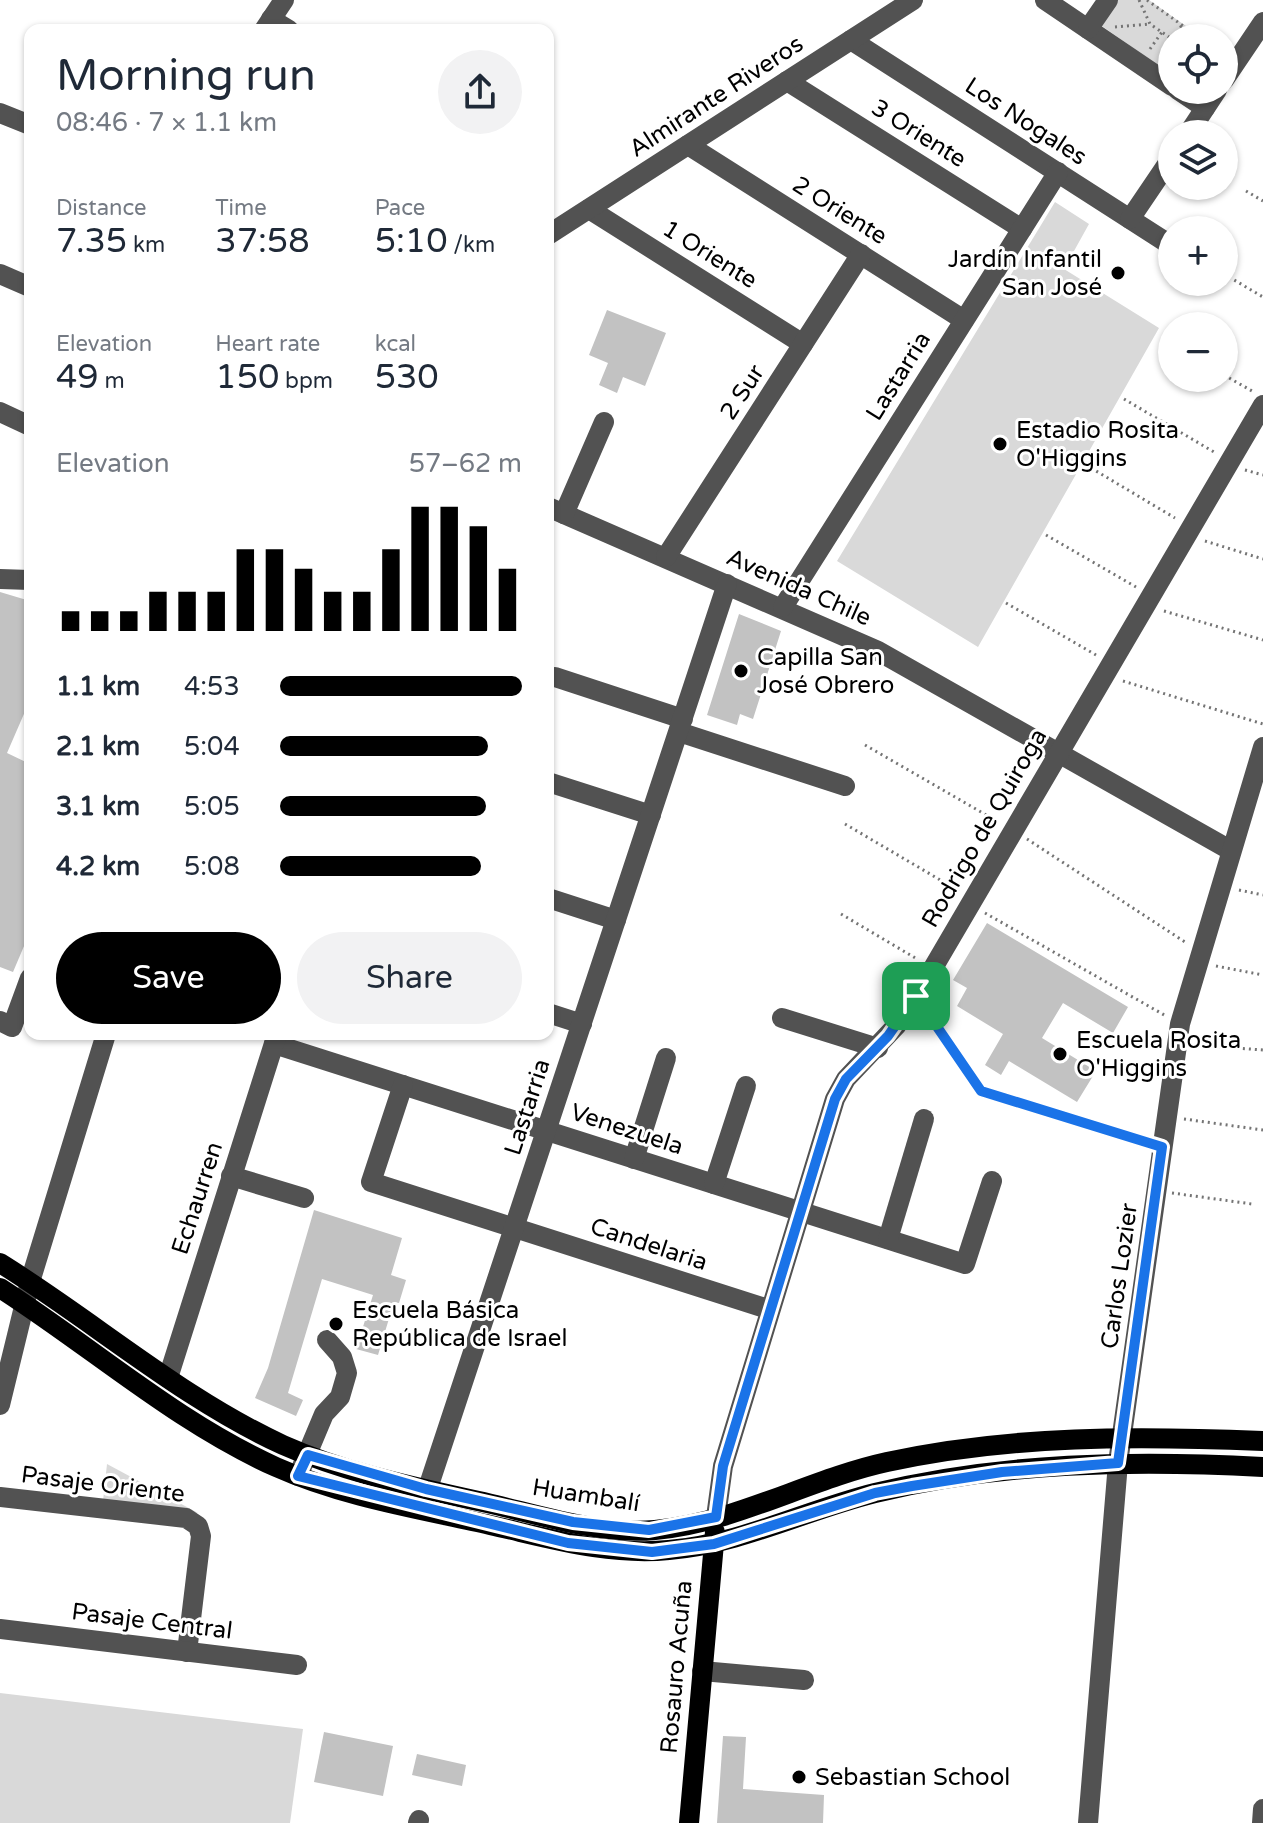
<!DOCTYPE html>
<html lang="en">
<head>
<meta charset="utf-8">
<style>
	:root { --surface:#fff; --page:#f2f2f3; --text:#1f2937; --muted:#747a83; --accent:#000 }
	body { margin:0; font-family:"Varela Round",sans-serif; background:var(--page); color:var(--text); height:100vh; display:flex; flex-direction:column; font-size:30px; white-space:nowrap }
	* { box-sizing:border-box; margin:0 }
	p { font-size:26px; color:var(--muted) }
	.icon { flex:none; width:44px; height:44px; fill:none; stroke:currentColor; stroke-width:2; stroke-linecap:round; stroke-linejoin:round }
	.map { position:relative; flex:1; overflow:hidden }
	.drawer { position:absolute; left:24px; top:24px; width:530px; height:1016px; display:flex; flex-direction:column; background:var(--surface); border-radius:16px; box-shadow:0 2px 6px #0004 }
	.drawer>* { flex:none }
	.buttons { position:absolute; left:1158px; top:24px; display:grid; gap:16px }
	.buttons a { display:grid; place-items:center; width:80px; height:80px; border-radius:50%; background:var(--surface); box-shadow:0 2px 6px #0004; font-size:40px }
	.pin { position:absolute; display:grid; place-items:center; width:68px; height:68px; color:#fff; margin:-34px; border-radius:16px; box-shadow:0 4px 12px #0006 }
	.round { display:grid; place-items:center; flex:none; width:84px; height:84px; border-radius:42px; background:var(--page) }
	.headline { display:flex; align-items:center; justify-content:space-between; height:136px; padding:0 32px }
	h1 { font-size:44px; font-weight:600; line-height:60px }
	.stats { display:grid; grid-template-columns:repeat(3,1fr); gap:12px; height:136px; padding:8px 32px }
	.stats div { display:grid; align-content:center }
	.stats b { font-size:34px; font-weight:600 }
	.stats small { font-size:22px; font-weight:400 }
	.stats p { font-size:22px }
	.chart { height:224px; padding:16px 32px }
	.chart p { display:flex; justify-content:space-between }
	.chart svg { width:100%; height:144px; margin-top:8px; stroke:var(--accent); stroke-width:6 }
	.action { display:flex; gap:16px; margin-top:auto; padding:16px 32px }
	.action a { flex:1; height:92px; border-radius:48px; background:var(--accent); color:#fff; font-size:32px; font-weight:600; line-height:92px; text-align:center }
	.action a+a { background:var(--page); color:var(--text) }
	ul { padding:0 32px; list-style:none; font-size:26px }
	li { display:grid; grid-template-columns:128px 96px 1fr; align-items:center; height:60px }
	li i { height:20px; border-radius:10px; background:var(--accent) }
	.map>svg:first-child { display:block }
</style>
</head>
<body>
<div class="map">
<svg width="1263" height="1823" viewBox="0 0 1263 1823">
	<rect width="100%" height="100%" fill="#fff"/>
	<g fill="#d9d9d9">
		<polygon points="1115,0 1149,0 1203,38 1172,38 1172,75 1099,24"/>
		<polygon points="1055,202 1089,224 1064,269 1159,328 978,647 837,561"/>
		<polygon points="107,1464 198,1513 103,1501"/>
		<polygon points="0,1693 303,1729 290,1823 0,1823"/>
	</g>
	<g fill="#c2c2c2">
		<polygon points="607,310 666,333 645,386 623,377 617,393 599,385 608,363 589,355"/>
		<polygon points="0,592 30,601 30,700 7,753 30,764 30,932 13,972 0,967"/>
		<polygon points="739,614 781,631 753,719 740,714 737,725 707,715"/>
		<polygon points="987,923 1128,1007 1113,1033 1063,1003 1042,1038 1096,1071 1077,1102 1009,1061 1001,1075 985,1065 1003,1034 957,1006 967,988 953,980"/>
		<polygon points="314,1210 402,1238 391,1275 406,1280 399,1303 394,1302 378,1355 356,1349 373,1295 322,1279 288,1393 303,1400 296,1416 255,1398 268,1368"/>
		<polygon points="324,1732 393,1746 383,1796 314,1782"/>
		<polygon points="723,1736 746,1737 743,1789 824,1795 823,1823 717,1823"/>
		<polygon points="417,1754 466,1765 462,1786 412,1775"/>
	</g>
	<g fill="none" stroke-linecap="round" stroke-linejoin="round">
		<g stroke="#747474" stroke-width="3" stroke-dasharray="2 4" stroke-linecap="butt">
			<polyline points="1139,0 1150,24 1172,39"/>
			<polyline points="1147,0 1200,38"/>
			<polyline points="1115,27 1150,24"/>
			<polyline points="1174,38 1182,25"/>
			<polyline points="1150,49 1162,32"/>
			<polyline points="1246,191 1263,201"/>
			<polyline points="1224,274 1263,297"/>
			<polyline points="1170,344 1172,345"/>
			<polyline points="1224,375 1252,391"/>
			<polyline points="1124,399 1214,452"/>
			<polyline points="1086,465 1175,518"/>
			<polyline points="1245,470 1263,475"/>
			<polyline points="1046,535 1136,587"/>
			<polyline points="1205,541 1263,559"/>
			<polyline points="1006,603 1096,655"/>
			<polyline points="1164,611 1263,640"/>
			<polyline points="1123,681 1263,724"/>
			<polyline points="865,745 1000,823"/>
			<polyline points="845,824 959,891"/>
			<polyline points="1027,839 1185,942"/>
			<polyline points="1239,890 1263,895"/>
			<polyline points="985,913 1166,1016"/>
			<polyline points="841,914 917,959"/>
			<polyline points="1216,966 1263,975"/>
			<polyline points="927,1012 981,1091 1147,1142"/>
			<polyline points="1195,1045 1263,1050"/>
			<polyline points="1184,1119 1263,1130"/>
			<polyline points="1172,1193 1252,1204"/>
		</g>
		<g stroke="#525252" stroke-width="20">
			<polyline points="1045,0 1172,86"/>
			<polyline points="271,19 289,30"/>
			<polyline points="1088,29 1108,0"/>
			<polyline points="264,30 284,0"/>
			<polyline points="851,40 1172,246"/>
			<polyline points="1224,80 1263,22"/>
			<polyline points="787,81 1022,229"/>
			<polyline points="1178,90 1205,108"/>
			<polyline points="0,113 30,125"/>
			<polyline points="1188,134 1217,90"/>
			<polyline points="688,145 964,320"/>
			<polyline points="589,209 803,344"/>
			<polyline points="1130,219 1172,157"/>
			<polyline points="548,235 913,0"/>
			<polyline points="0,274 30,287"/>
			<polyline points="0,412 30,426"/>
			<polyline points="548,507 878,651 1230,850"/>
			<polyline points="564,514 604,422"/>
			<polyline points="666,557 861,254"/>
			<polyline points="0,579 30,580"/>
			<polyline points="783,607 1058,172"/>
			<polyline points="555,677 683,719"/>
			<polyline points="679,732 845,786"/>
			<polyline points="548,782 651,815"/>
			<polyline points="548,898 616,920"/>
			<polyline points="548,1013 582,1024"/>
			<polyline points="782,1018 878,1048"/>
			<polyline points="0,1021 12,1027 30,978"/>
			<polyline points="274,1044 965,1264 992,1181"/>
			<polyline points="403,1085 371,1182 768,1309"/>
			<polyline points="634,1159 666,1058"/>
			<polyline points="231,1176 304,1198"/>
			<polyline points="714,1184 746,1086"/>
			<polyline points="888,1239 924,1119"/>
			<polyline points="168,1378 277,1034"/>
			<polyline points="0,1405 30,1282 106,1034"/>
			<polyline points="298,1476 324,1414 340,1397 347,1373 342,1357 327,1340"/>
			<polyline points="0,1497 186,1518 198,1526 201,1536 187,1652"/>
			<polyline points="422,1506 727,584"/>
			<polyline points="716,1517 723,1466 835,1099 846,1079 896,1026 933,968 1263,405"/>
			<polyline points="0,1629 297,1665"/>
			<polyline points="702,1671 804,1680"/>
			<polyline points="418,1823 419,1820"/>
			<polyline points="1088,1823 1118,1463 1180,1024 1263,747"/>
			<polyline points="1262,1823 1263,1809"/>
		</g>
		<g stroke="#000" stroke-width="20">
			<path d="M 0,1263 C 95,1322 181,1398 283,1445 C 350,1475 425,1489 496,1505 C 546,1517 604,1535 655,1530 C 735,1523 809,1479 887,1462 C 1010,1435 1139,1436 1263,1441"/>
			<path d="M 0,1288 C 92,1347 176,1422 276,1467 C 343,1497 419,1509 490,1525 C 549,1538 608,1556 669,1550 C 741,1544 806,1510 875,1493 C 1001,1462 1135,1460 1263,1467"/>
			<polyline points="689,1823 715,1532"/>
		</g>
	</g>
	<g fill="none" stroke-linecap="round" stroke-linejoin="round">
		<g stroke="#fff" stroke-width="16">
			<polygon id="route" points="916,996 981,1091 1162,1147 1118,1463 1002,1472 912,1486 875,1493 714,1544 652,1552 568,1543 298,1476 308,1455 426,1489 573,1522 649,1530 716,1517 723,1466 835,1099 846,1079 888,1036"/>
		</g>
		<use href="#route" stroke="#1a73e8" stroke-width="10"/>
	</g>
	<g fill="#000" stroke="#fff" stroke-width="3">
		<circle cx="1118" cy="273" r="8"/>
		<circle cx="1000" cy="444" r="8"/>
		<circle cx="741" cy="671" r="8"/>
		<circle cx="1060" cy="1054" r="8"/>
		<circle cx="336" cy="1324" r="8"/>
		<circle cx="799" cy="1777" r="8"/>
	</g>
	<g text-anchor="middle" stroke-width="6" stroke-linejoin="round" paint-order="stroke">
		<g font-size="24" fill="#000" stroke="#fff">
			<text transform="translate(716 96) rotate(-33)" y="8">Almirante Riveros</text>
			<text transform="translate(1026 121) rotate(33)" y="8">Los Nogales</text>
			<text transform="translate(919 133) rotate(32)" y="8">3 Oriente</text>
			<text transform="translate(840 210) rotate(32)" y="8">2 Oriente</text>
			<text transform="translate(710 254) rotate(32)" y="8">1 Oriente</text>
			<text transform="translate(898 376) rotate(-58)" y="8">Lastarria</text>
			<text transform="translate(742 392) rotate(-57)" y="8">2 Sur</text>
			<text transform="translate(799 587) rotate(24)" y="8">Avenida Chile</text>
			<text transform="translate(984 828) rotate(-60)" y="8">Rodrigo de Quiroga</text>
			<text transform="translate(527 1107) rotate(-72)" y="8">Lastarria</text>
			<text transform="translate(627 1129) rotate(18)" y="8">Venezuela</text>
			<text transform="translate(197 1198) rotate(-72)" y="8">Echaurren</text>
			<text transform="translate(649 1244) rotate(18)" y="8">Candelaria</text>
			<text transform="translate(1119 1276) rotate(-82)" y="8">Carlos Lozier</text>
			<text transform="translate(103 1484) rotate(7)" y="8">Pasaje Oriente</text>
			<text transform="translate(586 1495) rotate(9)" y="8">Huambalí</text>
			<text transform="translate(152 1621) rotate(7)" y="8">Pasaje Central</text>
			<text transform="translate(676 1667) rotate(-85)" y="8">Rosauro Acuña</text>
		</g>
		<g font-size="24" fill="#000" stroke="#fff" text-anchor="start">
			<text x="1102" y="267" text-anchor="end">Jardín Infantil<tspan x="1102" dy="28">San José</tspan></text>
			<text x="1016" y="438">Estadio Rosita<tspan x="1016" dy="28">O'Higgins</tspan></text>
			<text x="757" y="665">Capilla San<tspan x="757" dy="28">José Obrero</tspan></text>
			<text x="1076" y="1048">Escuela Rosita<tspan x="1076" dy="28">O'Higgins</tspan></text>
			<text x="352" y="1318">Escuela Básica<tspan x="352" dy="28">República de Israel</tspan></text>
			<text x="815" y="1785">Sebastian School</text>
		</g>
	</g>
</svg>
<div class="buttons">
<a><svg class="icon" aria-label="locate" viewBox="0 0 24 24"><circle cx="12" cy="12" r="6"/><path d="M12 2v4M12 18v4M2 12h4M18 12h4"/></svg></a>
<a><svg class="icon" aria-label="layers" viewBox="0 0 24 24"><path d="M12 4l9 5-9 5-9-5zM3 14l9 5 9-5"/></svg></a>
<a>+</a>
<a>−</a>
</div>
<div class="pin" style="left:916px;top:996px;background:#1e9e55"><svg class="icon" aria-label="arrive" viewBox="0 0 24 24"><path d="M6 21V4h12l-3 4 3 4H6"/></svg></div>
<section class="drawer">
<div class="headline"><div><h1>Morning run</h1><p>08:46 · 7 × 1.1 km</p></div><a class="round"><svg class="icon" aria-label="share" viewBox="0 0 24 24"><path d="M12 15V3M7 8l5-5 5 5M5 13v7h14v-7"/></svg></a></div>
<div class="stats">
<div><p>Distance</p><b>7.35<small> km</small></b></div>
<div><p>Time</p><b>37:58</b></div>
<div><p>Pace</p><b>5:10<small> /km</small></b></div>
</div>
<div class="stats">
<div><p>Elevation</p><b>49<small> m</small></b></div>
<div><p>Heart rate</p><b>150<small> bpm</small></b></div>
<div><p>kcal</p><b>530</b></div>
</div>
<div class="chart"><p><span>Elevation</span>57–62 m</p>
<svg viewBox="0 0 160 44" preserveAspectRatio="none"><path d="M5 44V38M15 44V38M25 44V38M35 44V32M45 44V32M55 44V32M65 44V19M75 44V19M85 44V25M95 44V32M105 44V32M115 44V19M125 44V6M135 44V6M145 44V12M155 44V25"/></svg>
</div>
<ul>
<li><b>1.1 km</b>4:53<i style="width:100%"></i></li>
<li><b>2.1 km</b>5:04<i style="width:86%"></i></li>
<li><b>3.1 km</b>5:05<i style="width:85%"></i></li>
<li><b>4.2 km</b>5:08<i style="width:83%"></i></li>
</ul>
<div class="action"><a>Save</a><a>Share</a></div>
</section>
</div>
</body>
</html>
